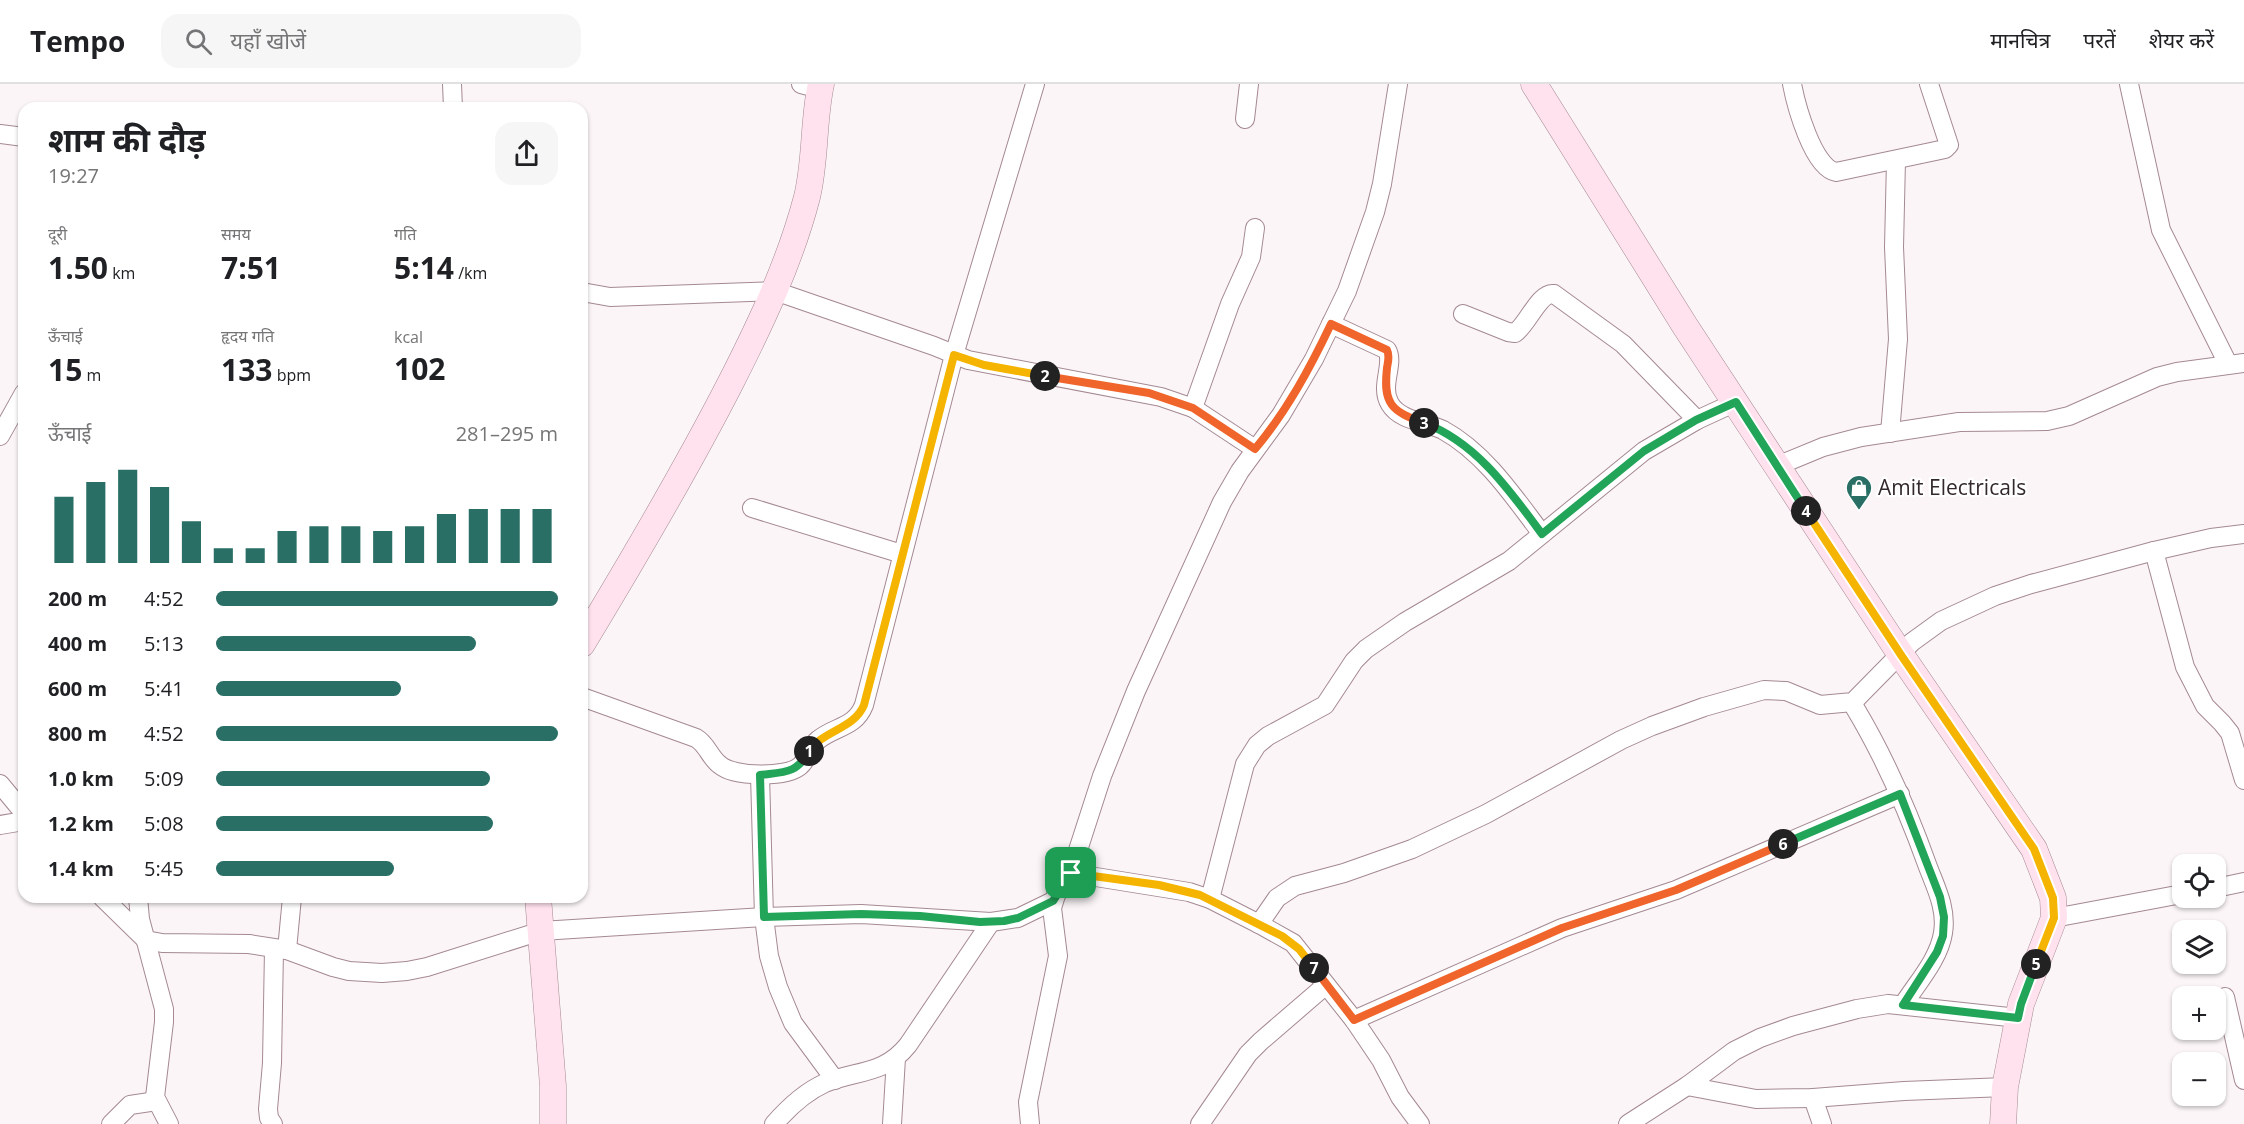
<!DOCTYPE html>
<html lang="hi">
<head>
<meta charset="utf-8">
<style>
	:root { --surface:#fff; --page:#f6f6f6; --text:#202124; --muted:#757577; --line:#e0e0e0; --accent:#296f65 }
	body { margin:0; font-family:"Open Sans","Noto Sans Devanagari",sans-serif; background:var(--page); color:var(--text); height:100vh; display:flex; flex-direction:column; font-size:22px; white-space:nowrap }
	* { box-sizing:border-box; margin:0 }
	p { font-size:20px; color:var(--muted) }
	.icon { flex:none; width:33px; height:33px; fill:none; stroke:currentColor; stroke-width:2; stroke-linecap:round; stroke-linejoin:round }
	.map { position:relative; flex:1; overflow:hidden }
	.panel { position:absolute; left:18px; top:18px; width:570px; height:801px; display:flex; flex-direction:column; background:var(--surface); border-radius:18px; box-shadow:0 2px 4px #0004 }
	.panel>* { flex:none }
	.controls { position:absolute; left:2172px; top:770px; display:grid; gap:12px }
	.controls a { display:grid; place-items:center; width:54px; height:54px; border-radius:12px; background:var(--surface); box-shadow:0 2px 4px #0004; font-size:30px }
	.pin { position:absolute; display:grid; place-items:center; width:51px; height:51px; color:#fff; margin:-26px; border-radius:12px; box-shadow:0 3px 9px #0006 }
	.km { position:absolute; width:30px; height:30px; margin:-15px; border-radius:50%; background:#222; color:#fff; font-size:16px; line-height:30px; text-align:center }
	.round { display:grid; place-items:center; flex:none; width:63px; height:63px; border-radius:18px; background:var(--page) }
	.overview { display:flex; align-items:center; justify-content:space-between; height:102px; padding:0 30px }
	h1 { font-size:33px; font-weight:700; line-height:45px }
	.figures { display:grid; grid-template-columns:repeat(3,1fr); gap:9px; height:102px; padding:6px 30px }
	.figures div { display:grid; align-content:center }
	.figures b { font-size:30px; font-weight:700 }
	.figures small { font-size:16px; font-weight:400 }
	.figures p { font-size:16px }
	.chart { height:168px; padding:12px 30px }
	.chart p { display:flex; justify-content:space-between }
	.chart svg { width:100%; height:108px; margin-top:6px; stroke:var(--accent); stroke-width:6 }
	ul { padding:0 30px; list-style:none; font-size:20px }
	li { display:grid; grid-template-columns:96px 72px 1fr; align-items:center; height:45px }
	li i { height:15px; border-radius:8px; background:var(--accent) }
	header { display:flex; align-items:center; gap:36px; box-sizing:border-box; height:84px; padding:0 30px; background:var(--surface); border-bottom:2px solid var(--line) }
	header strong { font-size:28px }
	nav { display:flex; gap:33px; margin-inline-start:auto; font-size:21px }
	.search { width:420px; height:54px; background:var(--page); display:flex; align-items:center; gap:15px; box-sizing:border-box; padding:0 21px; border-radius:18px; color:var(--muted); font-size:22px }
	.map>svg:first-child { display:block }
</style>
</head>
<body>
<header>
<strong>Tempo</strong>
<div class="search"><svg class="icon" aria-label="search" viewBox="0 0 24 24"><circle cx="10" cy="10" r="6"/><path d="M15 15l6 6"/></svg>यहाँ खोजें</div>
<nav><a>मानचित्र</a><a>परतें</a><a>शेयर करें</a></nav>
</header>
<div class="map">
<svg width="2244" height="1040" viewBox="0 0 2244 1040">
	<rect width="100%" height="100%" fill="#fbf5f7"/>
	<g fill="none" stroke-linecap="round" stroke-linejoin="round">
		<g stroke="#a58992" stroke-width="20">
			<g id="street">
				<polyline points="452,0 453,24"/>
				<polyline points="801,0 820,5"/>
				<path d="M 1792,0 C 1796,21 1813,84 1836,88 L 1945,65 L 1949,61 L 1929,0"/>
				<polyline points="2129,0 2161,146 2228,280"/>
				<polyline points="1245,35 1249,0"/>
				<polyline points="0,50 24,53"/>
				<polyline points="582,208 610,213 775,207 934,262 968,276 1161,313 1193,324 1255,365"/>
				<path d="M 1463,230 L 1508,248 L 1515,249 C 1528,240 1539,208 1554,210 L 1623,260 L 1697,336"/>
				<path d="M 1331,240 L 1387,266 C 1395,280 1379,302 1390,320 C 1400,337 1427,338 1443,346 C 1485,369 1514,413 1542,450"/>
				<polyline points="1193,324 1230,220 1251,173 1255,144"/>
				<polyline points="1890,349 1898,255 1894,163 1896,76"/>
				<polyline points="0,352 24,309"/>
				<polyline points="1777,382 1823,363 1861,353 1959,338 2047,337 2069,332 2157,293 2177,288 2244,279"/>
				<polyline points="752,424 902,470"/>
				<polyline points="2154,467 2185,583 2205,622 2222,639 2230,649 2244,696"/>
				<path d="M 582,613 L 696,654 C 707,660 710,674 720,681 C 734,693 786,694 800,682 C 808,675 809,663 818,656 C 835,642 855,644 864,621 L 954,271 L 1035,0"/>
				<path d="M 1853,618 L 1855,624 C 1885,674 1908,727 1928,783 C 1936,804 1947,825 1943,849 C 1939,875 1917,899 1903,921"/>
				<polyline points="760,691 764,833 769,872 778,903 793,939 835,996"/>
				<polyline points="0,700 24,729"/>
				<polyline points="0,741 24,737"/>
				<polyline points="1071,789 1189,808 1210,815 1259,840 1293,859 1354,936 1381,976 1400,1013 1420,1040"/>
				<polyline points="2216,804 2244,798"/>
				<polyline points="102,813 146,856 162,859 249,860 287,866 333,883 349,887 382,889 407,887 427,883 541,847 764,833 861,830 991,838 1018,834 1053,817"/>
				<polyline points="138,813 140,835 164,925 164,938 155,1013 169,1040"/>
				<polyline points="1210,815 1245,680 1257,661 1268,652 1325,621 1354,577 1366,565 1405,538 1509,477 1644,367 1697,336 1736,318"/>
				<polyline points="2054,834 2182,810"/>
				<polyline points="1259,840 1277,814 1295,802 1344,789 1412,765 1486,730 1621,656 1652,642 1704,623 1764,606 1786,607 1820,621 1853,618 1912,558 1941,537 1995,512 2031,500 2154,467 2211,454 2244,450"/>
				<polyline points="287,866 292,813"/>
				<polyline points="2225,913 2244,996"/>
				<polyline points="1354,936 1562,844 1676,806 1900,710"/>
				<polyline points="1687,1002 1756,1015 1813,1014 1904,1007 2005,1003"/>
				<polyline points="1813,1014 1822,1040"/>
				<polyline points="111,1040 130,1021 150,1018 155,1013"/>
				<polyline points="273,1040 269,1034 268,1025 272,979 274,865"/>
				<path d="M 774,1040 C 788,1024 805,1008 825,999 C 857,986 884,991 908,961 L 991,838"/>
				<polyline points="892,1040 896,974"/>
				<polyline points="1030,1040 1028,1018 1058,872 1052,824 1056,811 1070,791 1102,692 1136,607 1222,418 1240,387 1281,331 1314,275 1347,207 1375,128 1382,100 1398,0"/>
				<polyline points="1200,1040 1248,970 1261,957 1326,901"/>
				<polyline points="1628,1040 1687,1002 1734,967 1760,954 1793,942 1857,925 1888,920 2018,934"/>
			</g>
		</g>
		<g stroke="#a58992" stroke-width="27">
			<g id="secondary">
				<polyline points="1534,0 1685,242 1901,571 2034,765 2053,814 2054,834 2021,920 2005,1003 2003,1040"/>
				<path d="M 582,560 C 634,474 685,388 731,298 C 761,239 790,178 807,113 C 816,76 813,37 821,0"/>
				<polyline points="538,813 553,1002 553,1040"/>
			</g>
		</g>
		<use href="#street" stroke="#fff" stroke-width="18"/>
		<use href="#secondary" stroke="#ffe2ed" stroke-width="26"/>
	</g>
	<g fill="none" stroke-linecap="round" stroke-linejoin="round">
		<g stroke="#fff" stroke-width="12">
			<path id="split-1" d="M 809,667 C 797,690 784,688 760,691 L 764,833 L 861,830 L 920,832 L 980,838 L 1004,837 L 1018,834 L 1053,817 L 1071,789"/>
		</g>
		<g stroke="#fff" stroke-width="12">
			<path id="split-2" d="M 809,667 C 824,646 854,645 864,621 L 954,271 L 984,281 L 1045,292"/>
		</g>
		<g stroke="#fff" stroke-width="12">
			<path id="split-3" d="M 1045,292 L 1149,309 L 1193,324 L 1255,365 C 1287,327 1310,284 1331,240 L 1387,266 C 1390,272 1388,277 1387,284 C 1383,320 1391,327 1424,339"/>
		</g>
		<g stroke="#fff" stroke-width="12">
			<path id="split-4" d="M 1424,339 C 1476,358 1510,407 1542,450 L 1644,367 L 1696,336 L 1736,318 L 1806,427"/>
		</g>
		<g stroke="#fff" stroke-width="12">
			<polyline id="split-5" points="1806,427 1901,571 2034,765 2053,814 2054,834 2036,880"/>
		</g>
		<g stroke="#fff" stroke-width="12">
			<polyline id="split-6" points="1783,760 1900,710 1940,813 1944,833 1943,852 1937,868 1903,921 2018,934 2021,920 2036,880"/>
		</g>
		<g stroke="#fff" stroke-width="12">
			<polyline id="split-7" points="1314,884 1354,936 1562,844 1676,806 1783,760"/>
		</g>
		<g stroke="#fff" stroke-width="12">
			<polyline id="split-8" points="1071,789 1159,801 1200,811 1282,852 1299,865 1314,884"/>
		</g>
		<use href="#split-1" stroke="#22a559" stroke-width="8"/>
		<use href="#split-2" stroke="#f5b400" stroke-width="8"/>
		<use href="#split-3" stroke="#f0652b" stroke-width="8"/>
		<use href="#split-4" stroke="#22a559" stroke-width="8"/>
		<use href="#split-5" stroke="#f5b400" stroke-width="8"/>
		<use href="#split-6" stroke="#22a559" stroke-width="8"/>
		<use href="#split-7" stroke="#f0652b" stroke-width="8"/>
		<use href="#split-8" stroke="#f5b400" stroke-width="8"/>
	</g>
	<defs>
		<g id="shop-pin" transform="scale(1.35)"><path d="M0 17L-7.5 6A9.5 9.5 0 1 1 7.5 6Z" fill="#296f65" stroke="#fff"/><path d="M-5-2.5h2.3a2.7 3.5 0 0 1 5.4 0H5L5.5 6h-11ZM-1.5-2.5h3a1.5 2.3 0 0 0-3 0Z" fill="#fff"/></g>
	</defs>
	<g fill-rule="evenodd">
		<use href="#shop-pin" x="1859" y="404"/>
	</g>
	<g text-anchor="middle" stroke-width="4.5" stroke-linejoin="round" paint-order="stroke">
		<g font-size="21" fill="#33282b" stroke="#fff" text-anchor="start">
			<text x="1878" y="411">Amit Electricals</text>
		</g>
	</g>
</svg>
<div class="controls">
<a><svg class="icon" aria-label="locate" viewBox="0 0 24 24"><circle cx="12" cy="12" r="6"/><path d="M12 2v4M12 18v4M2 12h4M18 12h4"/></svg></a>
<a><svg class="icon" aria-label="layers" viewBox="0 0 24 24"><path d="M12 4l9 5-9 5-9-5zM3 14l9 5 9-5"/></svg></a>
<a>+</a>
<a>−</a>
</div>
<div class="pin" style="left:1071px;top:789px;background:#1e9e55"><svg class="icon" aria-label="arrive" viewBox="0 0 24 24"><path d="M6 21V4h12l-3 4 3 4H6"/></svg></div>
<b class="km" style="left:809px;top:667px">1</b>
<b class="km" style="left:1045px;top:292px">2</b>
<b class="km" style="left:1424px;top:339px">3</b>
<b class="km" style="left:1806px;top:427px">4</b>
<b class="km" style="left:2036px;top:880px">5</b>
<b class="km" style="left:1783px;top:760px">6</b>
<b class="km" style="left:1314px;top:884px">7</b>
<section class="panel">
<div class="overview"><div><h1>शाम की दौड़</h1><p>19:27</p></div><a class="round"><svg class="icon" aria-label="share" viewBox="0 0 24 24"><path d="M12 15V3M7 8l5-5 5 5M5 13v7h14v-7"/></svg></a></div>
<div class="figures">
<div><p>दूरी</p><b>1.50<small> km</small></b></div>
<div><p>समय</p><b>7:51</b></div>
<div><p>गति</p><b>5:14<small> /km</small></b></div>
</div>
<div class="figures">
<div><p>ऊँचाई</p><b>15<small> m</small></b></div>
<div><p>हृदय गति</p><b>133<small> bpm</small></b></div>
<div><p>kcal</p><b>102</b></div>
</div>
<div class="chart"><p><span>ऊँचाई</span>281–295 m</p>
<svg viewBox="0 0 160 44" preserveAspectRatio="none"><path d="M5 44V17M15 44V11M25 44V6M35 44V13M45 44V27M55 44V38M65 44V38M75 44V31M85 44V29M95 44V29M105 44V31M115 44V29M125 44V24M135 44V22M145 44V22M155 44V22"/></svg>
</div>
<ul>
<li><b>200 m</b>4:52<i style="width:100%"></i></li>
<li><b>400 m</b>5:13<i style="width:76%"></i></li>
<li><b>600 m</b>5:41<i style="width:54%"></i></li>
<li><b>800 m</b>4:52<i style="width:100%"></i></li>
<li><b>1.0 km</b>5:09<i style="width:80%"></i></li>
<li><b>1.2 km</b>5:08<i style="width:81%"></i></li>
<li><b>1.4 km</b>5:45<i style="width:52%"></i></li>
</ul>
</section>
</div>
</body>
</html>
